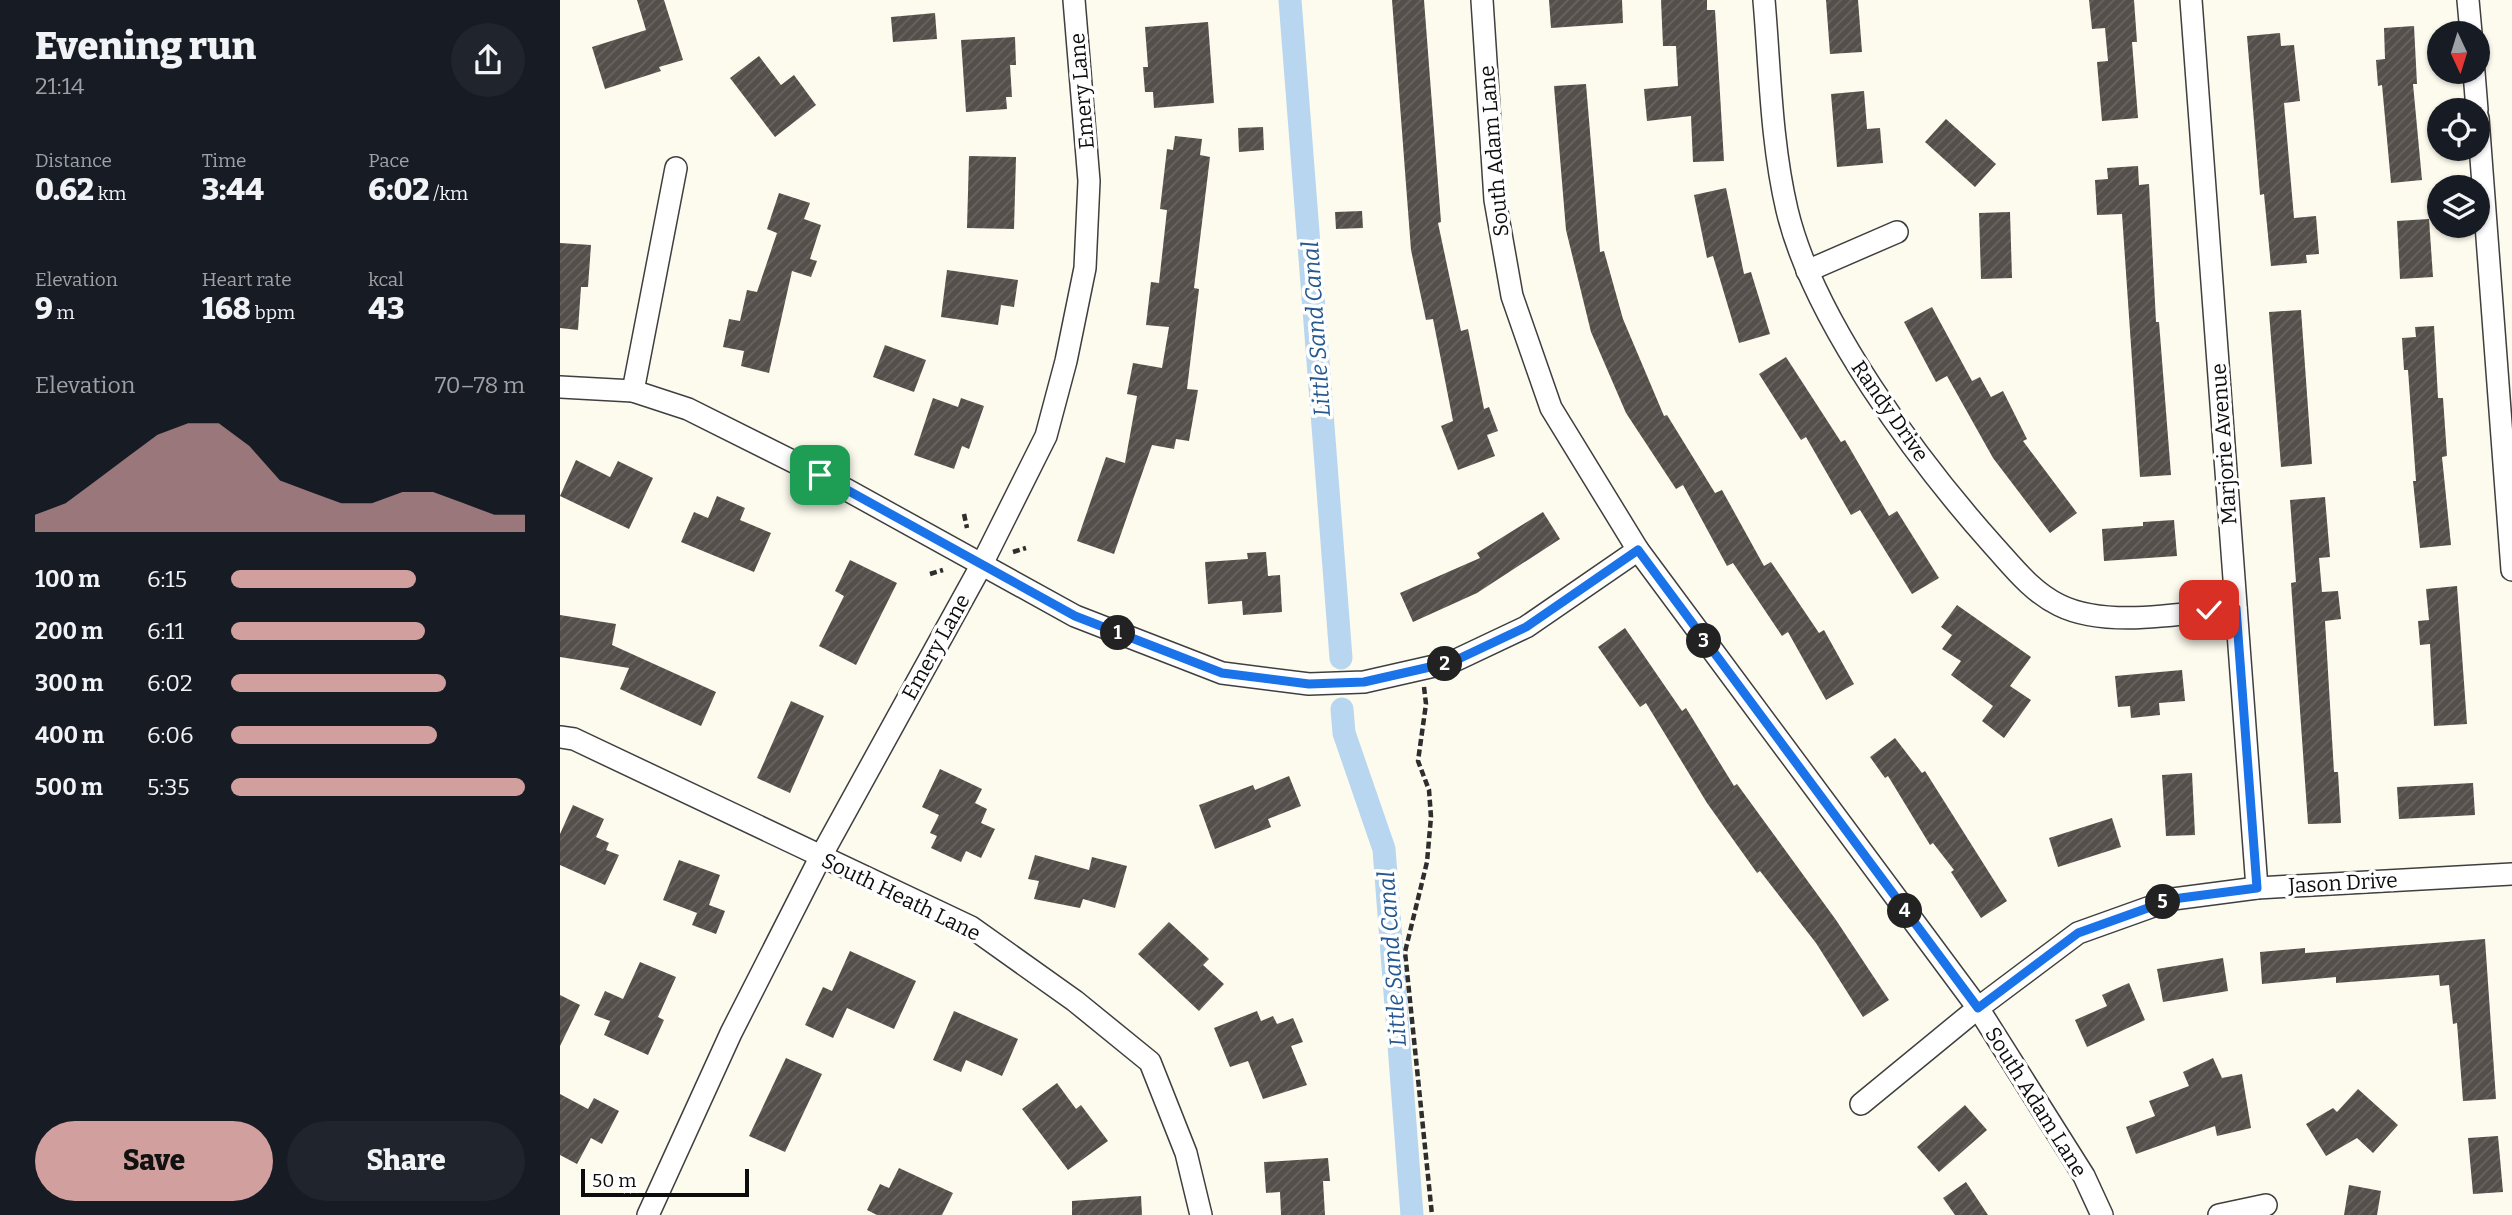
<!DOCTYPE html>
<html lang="en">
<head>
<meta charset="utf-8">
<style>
	:root { --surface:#171b24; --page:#20242c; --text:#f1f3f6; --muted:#9ea1a6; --accent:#d29f9f }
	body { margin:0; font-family:Bitter,serif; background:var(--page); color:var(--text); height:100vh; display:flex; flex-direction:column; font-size:26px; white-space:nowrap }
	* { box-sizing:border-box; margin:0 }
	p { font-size:23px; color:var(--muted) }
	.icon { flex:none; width:38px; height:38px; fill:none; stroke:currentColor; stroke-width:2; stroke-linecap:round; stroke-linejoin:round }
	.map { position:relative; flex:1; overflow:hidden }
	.panel { display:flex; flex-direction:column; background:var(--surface); width:560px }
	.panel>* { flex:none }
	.needle { width:46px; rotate:176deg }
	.controls { position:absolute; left:1867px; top:21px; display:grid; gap:14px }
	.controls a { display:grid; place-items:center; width:63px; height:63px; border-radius:50%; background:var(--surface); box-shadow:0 2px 5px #0004; font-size:35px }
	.scale { position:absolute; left:21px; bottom:18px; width:168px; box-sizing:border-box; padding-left:7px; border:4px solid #0c0c0c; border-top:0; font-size:19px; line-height:24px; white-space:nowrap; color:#0c0c0c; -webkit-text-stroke:5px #fff; paint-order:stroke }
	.pin { position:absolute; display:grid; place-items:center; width:60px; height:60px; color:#fff; margin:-30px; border-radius:14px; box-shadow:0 4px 10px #0006 }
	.km { position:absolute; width:35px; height:35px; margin:-18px; border-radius:50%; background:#222; color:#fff; font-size:19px; line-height:35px; text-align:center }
	.round { display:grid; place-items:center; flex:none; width:74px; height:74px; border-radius:37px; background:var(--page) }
	.overview { display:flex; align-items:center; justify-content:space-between; height:119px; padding:0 35px }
	h1 { font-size:38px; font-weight:800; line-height:52px }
	.figures { display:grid; grid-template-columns:repeat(3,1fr); gap:10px; height:119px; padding:7px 35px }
	.figures div { display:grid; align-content:center }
	.figures b { font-size:30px; font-weight:800 }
	.figures small { font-size:19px; font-weight:400 }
	.figures p { font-size:19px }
	.chart { height:196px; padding:14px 35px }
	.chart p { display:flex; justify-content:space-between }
	.chart svg { width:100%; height:126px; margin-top:7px; fill:var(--accent); opacity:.7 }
	.cta { display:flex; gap:14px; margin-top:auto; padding:14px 35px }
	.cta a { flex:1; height:80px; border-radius:42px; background:var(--accent); color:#111; font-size:28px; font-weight:800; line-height:80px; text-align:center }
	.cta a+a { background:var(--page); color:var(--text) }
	ul { padding:0 35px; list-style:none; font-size:23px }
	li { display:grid; grid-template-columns:112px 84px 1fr; align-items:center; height:52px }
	li i { height:18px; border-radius:9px; background:var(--accent) }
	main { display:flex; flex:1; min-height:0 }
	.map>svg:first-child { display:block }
</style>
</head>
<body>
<main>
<section class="panel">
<div class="overview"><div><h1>Evening run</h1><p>21:14</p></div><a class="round"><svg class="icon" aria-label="share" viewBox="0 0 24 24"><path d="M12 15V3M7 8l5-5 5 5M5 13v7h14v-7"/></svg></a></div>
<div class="figures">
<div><p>Distance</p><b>0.62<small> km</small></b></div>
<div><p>Time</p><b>3:44</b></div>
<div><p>Pace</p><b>6:02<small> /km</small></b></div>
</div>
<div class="figures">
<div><p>Elevation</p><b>9<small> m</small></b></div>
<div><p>Heart rate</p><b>168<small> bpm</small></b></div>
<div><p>kcal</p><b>43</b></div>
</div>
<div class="chart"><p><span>Elevation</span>70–78 m</p>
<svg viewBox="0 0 160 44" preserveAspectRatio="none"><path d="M0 44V38L10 34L20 26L30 18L40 10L50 6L60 6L70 14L80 26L90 30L100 34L110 34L120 30L130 30L140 34L150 38L160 38V44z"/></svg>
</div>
<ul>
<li><b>100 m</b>6:15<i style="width:63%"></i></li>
<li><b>200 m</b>6:11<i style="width:66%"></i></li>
<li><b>300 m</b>6:02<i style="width:73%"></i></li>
<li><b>400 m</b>6:06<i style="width:70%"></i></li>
<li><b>500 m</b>5:35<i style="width:100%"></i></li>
</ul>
<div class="cta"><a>Save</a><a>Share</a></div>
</section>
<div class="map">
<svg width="1952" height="1215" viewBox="0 0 1952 1215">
	<defs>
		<pattern id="building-hatch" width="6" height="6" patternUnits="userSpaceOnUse" patternTransform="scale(1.75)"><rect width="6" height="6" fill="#544f4a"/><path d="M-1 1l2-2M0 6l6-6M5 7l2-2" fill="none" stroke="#686460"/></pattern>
	</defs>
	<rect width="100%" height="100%" fill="#fdfbee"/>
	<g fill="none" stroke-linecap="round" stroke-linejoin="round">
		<g stroke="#b8d6ef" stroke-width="23">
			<polyline points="730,0 781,658"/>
			<polyline points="782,709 784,733 824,849 852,1215"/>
		</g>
	</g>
	<g fill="url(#building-hatch)">
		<polygon points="77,0 104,0 123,60 99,67 101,71 45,89 32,47 86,30"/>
		<polygon points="832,0 864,0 881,222 878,223 901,331 908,329 924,409 929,407 938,431 927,435 935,456 898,470 881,426 893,421 873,319 866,320 851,250"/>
		<polygon points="989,0 1062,0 1063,23 991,28"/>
		<polygon points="1101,0 1147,0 1147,10 1155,10 1164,161 1133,162 1131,116 1087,121 1084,89 1118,86 1116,46 1103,46"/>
		<polygon points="1266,0 1298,0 1302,52 1270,54"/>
		<polygon points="1529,0 1574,0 1577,42 1572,42 1578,118 1542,121 1537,62 1548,61 1545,28 1532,29"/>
		<polygon points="375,13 377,39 333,42 331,17"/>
		<polygon points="648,22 654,103 594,108 593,92 585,92 583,67 588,67 585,27"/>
		<polygon points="1854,26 1857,84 1853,84 1862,180 1831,183 1822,85 1818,86 1816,60 1825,59 1824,28"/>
		<polygon points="1720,33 1721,46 1734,45 1740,101 1724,103 1734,218 1756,216 1759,254 1746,255 1747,263 1711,266 1704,194 1700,195 1687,36"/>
		<polygon points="455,37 456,65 450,65 452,97 446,97 447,109 406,112 401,40"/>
		<polygon points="199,56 221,85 234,75 256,105 215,137 170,78"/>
		<polygon points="1026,84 1040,252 1044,251 1063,319 1104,416 1107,415 1155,493 1162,490 1204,566 1211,562 1259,633 1264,630 1294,684 1266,700 1228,632 1222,636 1173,563 1167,566 1123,485 1116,489 1066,413 1031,332 1006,230 994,86"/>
		<polygon points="1304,91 1307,129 1320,128 1323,163 1277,167 1271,94"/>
		<polygon points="1386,119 1436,164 1415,187 1365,142"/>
		<polygon points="703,127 704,150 679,152 678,128"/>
		<polygon points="615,136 642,139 640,155 650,157 634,288 639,289 627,389 638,390 629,441 616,439 614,449 592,445 554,554 517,541 546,457 565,463 577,396 567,394 573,363 602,368 609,327 586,325 591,282 599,283 607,210 600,209 607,149 613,150"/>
		<polygon points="409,156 456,157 454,229 407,228"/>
		<polygon points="1578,166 1579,185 1589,184 1596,322 1599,322 1611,475 1580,477 1562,214 1537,215 1535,180 1548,179 1547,168"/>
		<polygon points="1166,188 1184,274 1191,272 1210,334 1179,343 1153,256 1147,258 1134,195"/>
		<polygon points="219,193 250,203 244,219 261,225 250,259 257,261 251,277 232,271 209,373 181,366 184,351 163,347 169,319 180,321 187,290 197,292 217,233 207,229"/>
		<polygon points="802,211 803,228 776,229 775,212"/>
		<polygon points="1450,212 1452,278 1421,279 1419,213"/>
		<polygon points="1869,219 1873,277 1840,279 1837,221"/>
		<polygon points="0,243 31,245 28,287 21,287 18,330 0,328"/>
		<polygon points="387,270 458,280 454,307 441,305 438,325 381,317"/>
		<polygon points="1372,307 1412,381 1420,377 1431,397 1443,391 1467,439 1463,441 1517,513 1490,533 1433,458 1387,376 1376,382 1344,322"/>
		<polygon points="1741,310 1752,464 1721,467 1709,312"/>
		<polygon points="1874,326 1878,398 1883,398 1887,456 1882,457 1891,545 1860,548 1853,481 1856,481 1848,370 1844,370 1842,338 1856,337 1855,327"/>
		<polygon points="325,345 366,360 354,392 313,377"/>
		<polygon points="1226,357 1281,442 1285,440 1329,516 1337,511 1379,578 1352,594 1300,510 1291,515 1246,437 1241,440 1199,374"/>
		<polygon points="373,398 398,407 401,398 424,406 409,449 402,446 394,469 354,455"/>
		<polygon points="16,460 50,477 58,461 93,478 69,529 0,496"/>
		<polygon points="157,496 185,508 180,520 211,533 194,572 121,542 134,512 148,518"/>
		<polygon points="1765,497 1770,557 1759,558 1762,592 1778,591 1781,619 1765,621 1774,772 1778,772 1781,823 1748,824 1731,583 1736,582 1730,500"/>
		<polygon points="983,512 1000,539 917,593 853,622 840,593 920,558 917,553"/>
		<polygon points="1614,520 1617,556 1544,561 1542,529 1583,526 1583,522"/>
		<polygon points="706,552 708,576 720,575 722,612 683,615 682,601 648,604 645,562 688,559 687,553"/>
		<polygon points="290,560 337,583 296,665 259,646 284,596 275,591"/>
		<polygon points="1897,586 1907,724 1874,726 1870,644 1860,645 1858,621 1869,620 1866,589"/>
		<polygon points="1397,605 1471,657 1450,686 1471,700 1444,738 1422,721 1433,706 1391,675 1401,661 1382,649 1392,635 1381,627"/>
		<polygon points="0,615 56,624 52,645 156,692 141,726 60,689 69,668 0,657"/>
		<polygon points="1065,628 1122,711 1126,708 1174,786 1177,784 1276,920 1329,1000 1303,1017 1256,943 1200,871 1197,873 1147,803 1086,703 1080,707 1038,647"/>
		<polygon points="1622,670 1625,701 1599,703 1600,715 1571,718 1570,706 1558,707 1555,676"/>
		<polygon points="231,701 264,716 230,793 197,778"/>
		<polygon points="1335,738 1362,773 1365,771 1447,901 1421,918 1391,872 1394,870 1373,843 1370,845 1328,776 1325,778 1310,757"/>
		<polygon points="380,769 422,789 415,803 427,809 421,823 435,829 421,858 406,851 401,862 371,848 377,836 370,833 379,815 362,807"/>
		<polygon points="1632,773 1635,835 1606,836 1602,775"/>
		<polygon points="729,776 741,806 708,819 711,827 655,849 639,805 693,785 695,790"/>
		<polygon points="1913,783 1915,815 1839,819 1837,787"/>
		<polygon points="13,805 44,819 36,837 49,843 46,850 59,855 45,885 0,865 0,834"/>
		<polygon points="1552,818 1561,847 1498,867 1489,838"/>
		<polygon points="475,855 529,870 532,857 567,866 555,908 523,899 520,908 474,899 479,881 468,879"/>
		<polygon points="119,860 160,875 149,905 165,911 156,934 132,925 137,913 103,900"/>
		<polygon points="609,922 649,959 643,965 664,984 639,1011 578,954"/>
		<polygon points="1925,939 1936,1099 1903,1101 1897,1023 1893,1024 1889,985 1880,986 1879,975 1776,983 1776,977 1702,984 1700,952 1745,948 1745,953"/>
		<polygon points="290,951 356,981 334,1029 287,1008 273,1038 245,1025 263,987 272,991"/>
		<polygon points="1663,958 1668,991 1603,1002 1597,969"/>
		<polygon points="80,962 116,977 98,1017 104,1020 88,1055 44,1035 50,1021 34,1015 45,991 63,999"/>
		<polygon points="1569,983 1585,1020 1527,1047 1515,1020 1547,1006 1542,995"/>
		<polygon points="0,995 20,1005 0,1046"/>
		<polygon points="394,1011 458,1039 442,1076 406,1060 401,1072 373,1060"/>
		<polygon points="697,1011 701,1021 713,1016 717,1024 733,1018 743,1042 731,1046 747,1085 703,1099 688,1061 670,1067 654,1028"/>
		<polygon points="226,1058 262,1074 225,1152 189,1136"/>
		<polygon points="1653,1058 1662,1078 1682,1074 1691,1128 1657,1136 1655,1126 1576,1154 1566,1127 1595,1116 1589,1101 1629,1086 1623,1072"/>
		<polygon points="497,1083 516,1109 521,1105 548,1141 508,1170 462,1109"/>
		<polygon points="1798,1089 1838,1125 1813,1153 1797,1138 1766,1156 1746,1124 1773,1108 1777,1112"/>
		<polygon points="0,1094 28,1109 34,1098 59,1111 42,1144 31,1138 17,1164 0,1155"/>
		<polygon points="1405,1105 1427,1130 1379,1172 1357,1147"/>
		<polygon points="1938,1136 1943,1192 1913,1194 1908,1138"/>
		<polygon points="768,1158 770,1181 763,1181 765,1215 721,1215 720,1192 706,1193 704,1162"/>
		<polygon points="339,1168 393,1193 382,1215 317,1215 307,1210 320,1184 329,1188"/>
		<polygon points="1406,1182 1428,1215 1395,1215 1383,1198"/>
		<polygon points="1789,1185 1821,1191 1817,1215 1784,1215"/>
		<polygon points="581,1196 582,1215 512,1215 512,1201"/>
	</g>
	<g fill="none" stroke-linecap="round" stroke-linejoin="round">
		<g stroke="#3f3f3f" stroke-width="24">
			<g id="street">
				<polyline points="922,0 935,200 952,296 991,408 1078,550 1418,1008 1524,1176 1542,1215"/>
				<path d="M 1204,0 C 1210,70 1211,142 1227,210 C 1253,320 1358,461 1433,545 C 1453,567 1472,592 1499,605 C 1547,629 1624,613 1676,608"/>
				<polyline points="1631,0 1697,888"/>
				<polyline points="1908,0 1911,33"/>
				<polyline points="1914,72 1917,110"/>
				<polyline points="1918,118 1952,570"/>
				<polyline points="1247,271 1337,232"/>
				<polyline points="0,387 73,391 128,409 260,475 515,616 662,673 749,684 804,682 892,662 966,627 1078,550"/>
				<polyline points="73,391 116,168"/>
				<polyline points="0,737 14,739 411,927 515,1001 590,1062 626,1153 641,1215"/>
				<polyline points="1301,1104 1418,1008 1518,933 1613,899 1697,888 1952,874"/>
				<polyline points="88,1215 171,1033 260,858 422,564 486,436 506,361 525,268 529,181 514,0"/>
				<polyline points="1659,1215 1706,1205"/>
			</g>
		</g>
		<g stroke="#2e2e2e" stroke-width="4.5" stroke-dasharray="7 3.5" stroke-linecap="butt">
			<polyline points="404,514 407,528"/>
			<polyline points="453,552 466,548"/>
			<polyline points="370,574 383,570"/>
			<polyline points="864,687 866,704 858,761 869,790 871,817 867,862 845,952 872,1215"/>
		</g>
		<use href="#street" stroke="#fff" stroke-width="21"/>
	</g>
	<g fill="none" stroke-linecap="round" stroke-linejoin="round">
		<g stroke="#fff" stroke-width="14">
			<polyline id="route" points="260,475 515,616 662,673 749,684 804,682 892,662 966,627 1078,550 1418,1008 1518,933 1613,899 1697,888 1676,608 1649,610"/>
		</g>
		<use href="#route" stroke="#1a73e8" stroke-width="9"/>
	</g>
	<g text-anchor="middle" stroke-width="7" stroke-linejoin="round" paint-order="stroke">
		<g font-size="21" fill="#0c0c0c" stroke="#fff">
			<text transform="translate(522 91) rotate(-95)" y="7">Emery Lane</text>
			<text transform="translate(934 151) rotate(-95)" y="7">South Adam Lane</text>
			<text transform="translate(1330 411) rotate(55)" y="7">Randy Drive</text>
			<text transform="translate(1664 444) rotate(-94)" y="7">Marjorie Avenue</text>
			<text transform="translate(376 647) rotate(-61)" y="7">Emery Lane</text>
			<text transform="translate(1783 883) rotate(-3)" y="7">Jason Drive</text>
			<text transform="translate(341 897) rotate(26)" y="7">South Heath Lane</text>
			<text transform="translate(1476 1102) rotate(58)" y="7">South Adam Lane</text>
		</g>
		<g font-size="23" font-style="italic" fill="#245890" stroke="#fff">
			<text transform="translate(756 329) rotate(-94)" y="8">Little Sand Canal</text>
			<text transform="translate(832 959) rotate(-94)" y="8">Little Sand Canal</text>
		</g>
	</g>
</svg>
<div class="controls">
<a><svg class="needle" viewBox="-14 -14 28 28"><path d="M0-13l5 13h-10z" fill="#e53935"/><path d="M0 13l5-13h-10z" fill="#9ea1a6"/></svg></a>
<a><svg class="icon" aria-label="locate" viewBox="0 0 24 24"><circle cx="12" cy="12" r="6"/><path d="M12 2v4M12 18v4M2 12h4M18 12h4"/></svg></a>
<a><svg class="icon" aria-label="layers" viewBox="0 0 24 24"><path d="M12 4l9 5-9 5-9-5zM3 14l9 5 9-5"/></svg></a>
</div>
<div class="scale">50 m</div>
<div class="pin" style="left:260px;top:475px;background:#1e9e55"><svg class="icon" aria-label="arrive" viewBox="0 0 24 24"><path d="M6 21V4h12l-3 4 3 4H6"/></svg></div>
<div class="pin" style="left:1649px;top:610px;background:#d93025"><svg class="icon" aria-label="check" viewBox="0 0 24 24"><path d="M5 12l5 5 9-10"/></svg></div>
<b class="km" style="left:558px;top:633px">1</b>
<b class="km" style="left:885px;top:664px">2</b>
<b class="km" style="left:1144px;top:641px">3</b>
<b class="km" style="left:1345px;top:911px">4</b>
<b class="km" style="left:1603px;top:902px">5</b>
</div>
</main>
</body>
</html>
